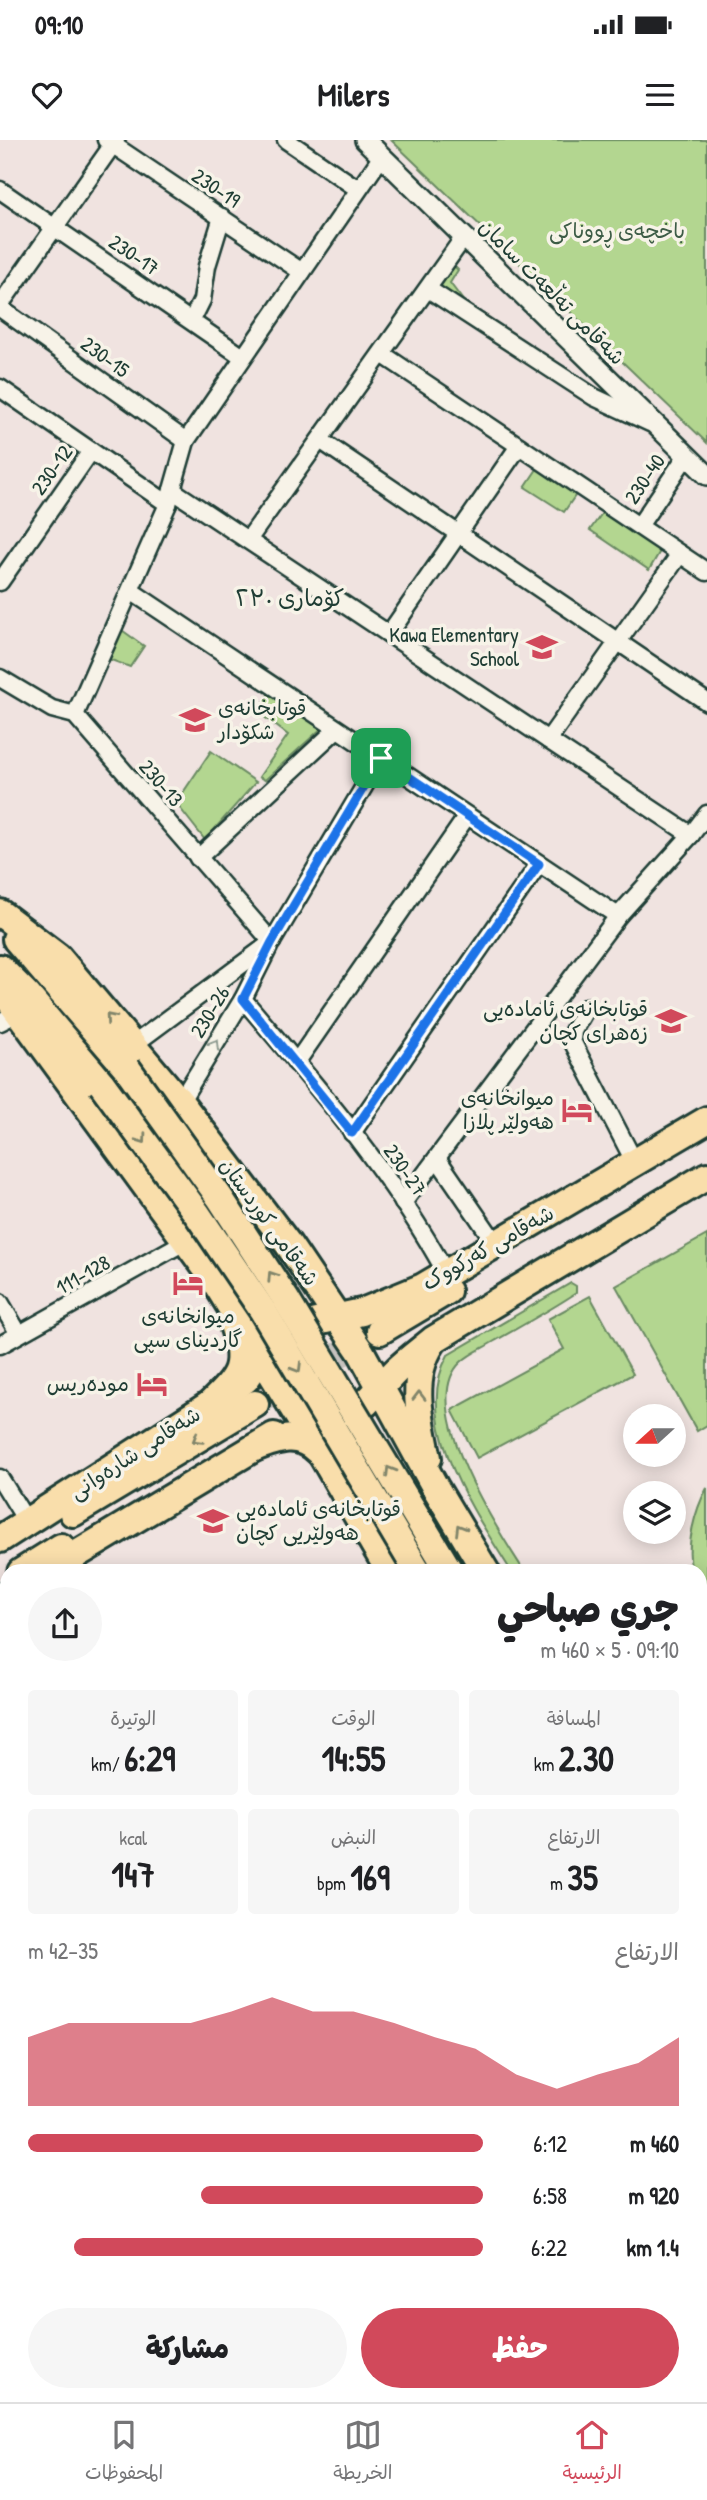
<!DOCTYPE html>
<html lang="ar">
<head>
<meta charset="utf-8">
<style>
	:root { --surface:#fff; --page:#f6f6f6; --text:#202124; --muted:#757577; --line:#e0e0e0; --accent:#d1495b }
	body { margin:0; font-family:"Patrick Hand","Playpen Sans Arabic",sans-serif; background:var(--page); color:var(--text); direction:rtl; height:100vh; display:flex; flex-direction:column; font-size:26px; white-space:nowrap }
	* { box-sizing:border-box; margin:0 }
	p { font-size:23px; color:var(--muted) }
	.icon { flex:none; width:38px; height:38px; fill:none; stroke:currentColor; stroke-width:2; stroke-linecap:round; stroke-linejoin:round }
	.map { position:relative; flex:1; overflow:hidden; direction:ltr }
	.details { position:absolute; left:0px; top:1424px; width:707px; height:838px; display:flex; flex-direction:column; background:var(--surface); border-radius:21px 21px 0 0; box-shadow:0 4px 18px #0003; direction:rtl }
	.details>* { flex:none }
	.needle { width:46px; rotate:249deg }
	.fabs { position:absolute; left:623px; top:1264px; display:grid; gap:14px }
	.fabs a { display:grid; place-items:center; width:63px; height:63px; border-radius:50%; background:var(--surface); box-shadow:0 4px 18px #0003; font-size:35px }
	.pin { position:absolute; display:grid; place-items:center; width:60px; height:60px; color:#fff; margin:-30px; border-radius:14px; box-shadow:0 4px 10px #0006 }
	.round { display:grid; place-items:center; flex:none; width:74px; height:74px; border-radius:37px; background:var(--page) }
	.head { display:flex; align-items:center; justify-content:space-between; height:119px; padding:0 28px }
	h1 { font-size:38px; font-weight:800; line-height:52px }
	.figures { display:grid; grid-template-columns:repeat(3,1fr); gap:10px; height:119px; padding:7px 28px }
	.figures div { display:grid; align-content:center; border-radius:7px; background:var(--page); text-align:center }
	.figures b { font-size:35px; font-weight:800 }
	.figures small { font-size:19px; font-weight:400 }
	.figures p { font-size:19px }
	.chart { height:196px; padding:14px 28px }
	.chart p { display:flex; justify-content:space-between }
	.chart svg { width:100%; height:126px; margin-top:7px; fill:var(--accent); opacity:.7 }
	.button { display:flex; gap:14px; margin-top:auto; padding:14px 28px }
	.button a { flex:1; height:80px; border-radius:42px; background:var(--accent); color:#fff; font-size:28px; font-weight:800; line-height:80px; text-align:center }
	.button a+a { background:var(--page); color:var(--text) }
	ul { padding:0 28px; list-style:none; font-size:23px }
	li { display:grid; grid-template-columns:112px 84px 1fr; align-items:center; height:52px }
	li i { height:18px; border-radius:9px; background:var(--accent) }
	.status { display:flex; justify-content:space-between; align-items:center; height:49px; padding:0 35px; background:var(--surface); direction:ltr }
	.status svg { height:19px; fill:currentColor }
	header { display:flex; justify-content:space-between; align-items:center; height:91px; padding:0 28px; background:var(--surface); font-size:32px; font-weight:800 }
	.menu { display:flex; justify-content:space-around; align-items:center; height:98px; border-top:2px solid var(--line); background:var(--surface); font-size:19px; color:var(--muted) }
	.menu a { display:grid; justify-items:center; gap:4px }
	.menu .on { color:var(--accent) }
	.map>svg:first-child { display:block }
</style>
</head>
<body>
<div class="status"><b>09:10</b><svg viewBox="0 0 49 12"><path d="M0 12V9h3v3zM5 12V6h3v6zM10 12V3h3v9zM15 12V0h3v12zM26 1h20v11H26zM47 4h2v5h-2z"/></svg></div>
<header><svg class="icon" aria-label="menu" viewBox="0 0 24 24"><path d="M4 6h16M4 12h16M4 18h16"/></svg>Milers<svg class="icon" aria-label="heart" viewBox="0 0 24 24"><path d="M12 20l-8-8c-3-5 5-10 8-4 3-6 11-1 8 4z"/></svg></header>
<div class="map">
<svg width="707" height="2262" viewBox="0 0 707 2262">
	<rect width="100%" height="100%" fill="#f0e3e0"/>
	<filter id="ink" filterUnits="userSpaceOnUse"><feTurbulence type="fractalNoise" baseFrequency=".0143" numOctaves="2"/><feDisplacementMap in="SourceGraphic" scale="14" xChannelSelector="R" yChannelSelector="G"/><feConvolveMatrix kernelMatrix="1 2 1 2 8 2 1 2 1" color-interpolation-filters="sRGB"/></filter>
	<g filter="url(#ink)">
		<g fill="#b3d690" stroke="#698a62" stroke-width="2">
			<polygon points="391,0 707,0 707,303"/>
			<polygon points="452,124 458,130 450,143 468,167 437,148"/>
			<polygon points="539,326 579,350 564,372 525,347"/>
			<polygon points="605,369 663,406 649,430 590,390"/>
			<polygon points="119,488 144,506 130,527 103,517"/>
			<polygon points="269,553 324,586 265,640 259,637 288,595 259,573"/>
			<polygon points="211,611 256,642 205,700 176,663"/>
			<polygon points="707,1095 707,1285 697,1291 616,1146"/>
			<path d="M 571,1143 L 576,1146 L 576,1153 C 549,1171 521,1186 493,1202 C 483,1208 469,1214 461,1222 C 415,1265 499,1392 524,1431 L 511,1431 C 477,1376 410,1282 448,1215 Z"/>
			<polygon points="590,1156 633,1234 477,1318 452,1270 564,1209 548,1179"/>
			<path d="M 707,1348 L 707,1475 L 700,1461 L 700,1432 L 692,1431 C 685,1406 695,1370 707,1348 Z"/>
			<polygon points="602,2256 676,2256 678,2262 605,2262"/>
		</g>
		<g fill="none" stroke-linecap="round" stroke-linejoin="round">
			<polyline stroke="#c6c2be" stroke-width="23" stroke-dasharray="23 11" stroke-linecap="butt" points="700,1754 707,1750"/>
			<polyline stroke="#c6c2be" stroke-width="26" stroke-dasharray="26 13" stroke-linecap="butt" points="255,1264 380,1191"/>
			<g stroke="#1f3d34" stroke-width="21">
				<g id="minor">
					<polyline points="106,0 302,132"/>
					<polyline points="286,0 358,49"/>
					<polyline points="0,50 243,217"/>
					<polyline points="428,149 594,257 650,283"/>
					<polyline points="0,165 116,0"/>
					<polyline points="0,168 186,301"/>
					<polyline points="192,180 202,160 207,126 222,77"/>
					<polyline points="382,214 707,432"/>
					<polyline points="0,248 168,364"/>
					<polyline points="320,300 707,562"/>
					<polyline points="172,350 691,695"/>
					<polyline points="639,386 687,315"/>
					<polyline points="248,400 464,97"/>
					<polyline points="0,442 91,311"/>
					<polyline points="131,451 618,776"/>
					<polyline points="389,494 519,306"/>
					<polyline points="0,538 52,569 75,575 272,802"/>
					<polyline points="75,575 168,364 186,301 382,16"/>
					<polyline points="548,600 680,414"/>
					<polyline points="198,718 337,589"/>
					<path d="M 243,859 C 316,945 392,1033 446,1133"/>
					<polyline points="587,867 573,891 572,901 635,1023"/>
					<polyline points="0,882 18,873"/>
					<polyline points="133,905 272,802 381,618"/>
					<polyline points="296,923 467,676"/>
					<polyline points="180,962 243,859 269,807"/>
					<polyline points="352,993 539,724"/>
					<polyline points="437,1018 496,1104"/>
					<polyline points="403,1063 618,776 691,695 707,674"/>
					<polyline points="0,1162 19,1194"/>
					<polyline points="0,1205 186,1101"/>
					<polyline points="0,1338 27,1382"/>
					<polyline points="0,1564 7,1559"/>
					<polyline points="0,1618 7,1613"/>
					<polyline points="0,1690 7,1686"/>
					<polyline points="0,1736 7,1747"/>
					<polyline points="0,1921 7,1920"/>
					<polyline points="0,2095 7,2112"/>
					<polyline points="0,2126 7,2123"/>
					<polyline points="700,2182 707,2180"/>
					<polyline points="127,2256 130,2262"/>
					<polyline points="291,2256 295,2262"/>
					<polyline points="581,2256 584,2262"/>
					<polyline points="321,2262 332,2256"/>
					<polyline points="546,2262 557,2256"/>
				</g>
			</g>
			<g stroke="#1f3d34" stroke-width="24">
				<polyline id="tertiary" points="365,0 707,335"/>
			</g>
			<g stroke="#1f3d34" stroke-width="28">
				<g id="secondary">
					<polyline points="700,1716 707,1712"/>
					<polyline points="702,1733 707,1730"/>
					<polyline points="4,2262 10,2256"/>
					<polyline points="38,2262 44,2256"/>
				</g>
			</g>
			<g stroke="#1f3d34" stroke-width="32">
				<g id="primary">
					<polyline points="73,1373 255,1264"/>
					<polyline points="0,1399 209,1265 246,1239 261,1217"/>
					<polyline points="21,1432 61,1407"/>
					<polyline points="47,1432 274,1296"/>
					<polyline points="0,1457 7,1454"/>
				</g>
			</g>
			<g stroke="#1f3d34" stroke-width="32">
				<g id="trunk">
					<polyline points="0,773 58,817 180,962 288,1104 361,1212 435,1347 486,1432"/>
					<polyline points="16,799 127,928"/>
					<polyline points="0,828 27,855 102,944"/>
					<polyline points="0,847 211,1135 322,1315 390,1432"/>
					<polyline points="380,1191 447,1151"/>
					<polyline points="285,1198 312,1183 362,1172 423,1147 707,980"/>
					<path d="M 209,1265 C 239,1236 247,1227 233,1185"/>
					<path d="M 309,1291 C 354,1287 367,1260 396,1231 C 407,1220 421,1210 433,1200 L 707,1036"/>
					<path d="M 254,1308 C 278,1299 298,1291 318,1311"/>
					<path d="M 428,1318 C 420,1280 409,1238 432,1203"/>
					<polyline points="700,1797 707,1811"/>
					<polyline points="700,1865 707,1881"/>
					<polyline points="700,1934 707,1950"/>
					<polyline points="700,2008 707,2025"/>
				</g>
			</g>
			<use href="#minor" stroke="#f7f3e8" stroke-width="16"/>
			<use href="#tertiary" stroke="#f7f3e8" stroke-width="19"/>
			<use href="#secondary" stroke="#f7f3e8" stroke-width="23"/>
			<use href="#primary" stroke="#f9deab" stroke-width="26"/>
			<use href="#trunk" stroke="#f9deab" stroke-width="26"/>
			<g stroke="#1f3d34" stroke-width="32" stroke-linecap="butt">
				<g id="trunk-bridge">
					<polyline points="127,928 220,1058 285,1158 450,1432"/>
					<polyline points="102,944 198,1075 263,1171 418,1432"/>
				</g>
			</g>
			<use href="#trunk-bridge" stroke="#f9deab" stroke-width="26"/>
		</g>
		<defs><path id="oneway-chevron" d="M-2-3.5L2.5 0L-2 3.5" fill="none" stroke-width="1.6" stroke-linecap="round" stroke-linejoin="round" transform="scale(1.75)"/></defs>
		<g stroke="#81856a">
			<use href="#oneway-chevron" transform="translate(110 878) rotate(-131)"/>
			<use href="#oneway-chevron" transform="translate(142 999) rotate(54)"/>
			<use href="#oneway-chevron" transform="translate(272 1136) rotate(-123)"/>
			<use href="#oneway-chevron" transform="translate(297 1228) rotate(59)"/>
			<use href="#oneway-chevron" transform="translate(419 1256) rotate(-90)"/>
			<use href="#oneway-chevron" transform="translate(197 1299) rotate(149)"/>
			<use href="#oneway-chevron" transform="translate(390 1331) rotate(-121)"/>
			<use href="#oneway-chevron" transform="translate(460 1389) rotate(-121)"/>
		</g>
		<use stroke="#8b988e" href="#oneway-chevron" transform="translate(215 904) rotate(-58)"/>
	</g>
	<g fill="none" stroke-linecap="round" stroke-linejoin="round" filter="url(#ink)">
		<g stroke="#fff" stroke-width="14">
			<polygon id="route" points="381,618 539,724 352,993 243,859 272,802"/>
		</g>
		<use href="#route" stroke="#1a73e8" stroke-width="9"/>
	</g>
	<defs>
		<g id="school-bare" transform="scale(2.415)"><path d="M0-5L7-2L0 1L-7-2ZM-4 1L0 2.5L4 1V4Q0 6-4 4Z" fill="#d1495b" stroke="#f7f3e8" stroke-width="2.5" paint-order="stroke"/></g>
		<g id="hotel-bare" transform="scale(2.415)"><path d="M-6-4.5h1.5V1H6V5H4.5V3h-9V5H-6ZM-4 0a1.8 1.8 0 1 1 3.6 0ZM.5 0V-2.5h3Q6-2.5 6 0Z" fill="#d1495b" stroke="#f7f3e8" stroke-width="2.5" paint-order="stroke"/></g>
	</defs>
	<g fill-rule="evenodd">
		<use href="#school-bare" x="542" y="507"/>
		<use href="#school-bare" x="195" y="580"/>
		<use href="#school-bare" x="671" y="881"/>
		<use href="#hotel-bare" x="577" y="970"/>
		<use href="#hotel-bare" x="188" y="1143"/>
		<use href="#hotel-bare" x="152" y="1244"/>
		<use href="#school-bare" x="213" y="1381"/>
	</g>
	<g text-anchor="middle" stroke-width="7" stroke-linejoin="round" paint-order="stroke">
		<g font-size="21" fill="#1f3d34" stroke="#f7f3e8">
			<text transform="translate(216 48) rotate(34)" y="7">230-19</text>
			<text transform="translate(134 115) rotate(34)" y="7">230-17</text>
			<text transform="translate(552 152) rotate(45)" y="7">شەقامی تەڵعەت سامان</text>
			<text transform="translate(105 217) rotate(36)" y="7">230-15</text>
			<text transform="translate(52 330) rotate(-55)" y="7">230-12</text>
			<text transform="translate(645 339) rotate(-56)" y="7">230-40</text>
			<text transform="translate(161 643) rotate(49)" y="7">230-13</text>
			<text transform="translate(210 872) rotate(-59)" y="7">230-26</text>
			<text transform="translate(405 1030) rotate(55)" y="7">230-27</text>
			<text transform="translate(269 1082) rotate(54)" y="7">شەقامی کوردستان</text>
			<text transform="translate(488 1108) rotate(-30)" y="7">شەقامی کەرکووک</text>
			<text transform="translate(83 1135) rotate(-29)" y="7">111-128</text>
			<text transform="translate(135 1313) rotate(-33)" y="7">شەقامی شارەوانی</text>
		</g>
		<g font-size="21" fill="#3d5c46" stroke="#f7f3e8">
			<text x="617" y="98">باخچەی ڕووناکی</text>
		</g>
		<g font-size="21" fill="#1f3d34" stroke="#f7f3e8" text-anchor="end">
			<text x="519" y="502">Kawa Elementary<tspan x="519" dy="24">School</tspan></text>
			<text x="218" y="575" text-anchor="start">قوتابخانەی<tspan x="218" dy="24">شكۆدار</tspan></text>
			<text x="648" y="876">قوتابخانەی ئامادەیی<tspan x="648" dy="24">زەهرای کچان</tspan></text>
			<text x="554" y="965">میوانخانەی<tspan x="554" dy="24">هەولێر پلازا</tspan></text>
			<text x="188" y="1183" text-anchor="middle">میوانخانەی<tspan x="188" dy="24">گاردینای سپی</tspan></text>
			<text x="129" y="1251">مودەریس</text>
			<text x="236" y="1376" text-anchor="start">قوتابخانەی ئامادەیی<tspan x="236" dy="24">هەولێریی کچان</tspan></text>
		</g>
		<g font-size="23" fill="#1f3d34" stroke="#f7f3e8">
			<text x="290" y="466">کۆماری ٢٣٠</text>
		</g>
	</g>
</svg>
<div class="fabs">
<a><svg class="needle" viewBox="-14 -14 28 28"><path d="M0-13l5 13h-10z" fill="#e53935"/><path d="M0 13l5-13h-10z" fill="#757577"/></svg></a>
<a><svg class="icon" aria-label="layers" viewBox="0 0 24 24"><path d="M12 4l9 5-9 5-9-5zM3 14l9 5 9-5"/></svg></a>
</div>
<div class="pin" style="left:381px;top:618px;background:#1e9e55"><svg class="icon" aria-label="arrive" viewBox="0 0 24 24"><path d="M6 21V4h12l-3 4 3 4H6"/></svg></div>
<section class="details">
<div class="head"><div><h1>جري صباحي</h1><p>09:10 · 5 × 460 m</p></div><a class="round"><svg class="icon" aria-label="share" viewBox="0 0 24 24"><path d="M12 15V3M7 8l5-5 5 5M5 13v7h14v-7"/></svg></a></div>
<div class="figures">
<div><p>المسافة</p><b>2.30<small> km</small></b></div>
<div><p>الوقت</p><b>14:55</b></div>
<div><p>الوتيرة</p><b>6:29<small> /km</small></b></div>
</div>
<div class="figures">
<div><p>الارتفاع</p><b>35<small> m</small></b></div>
<div><p>النبض</p><b>169<small> bpm</small></b></div>
<div><p>kcal</p><b>147</b></div>
</div>
<div class="chart"><p><span>الارتفاع</span>35–42 m</p>
<svg viewBox="0 0 160 44" preserveAspectRatio="none"><path d="M0 44V20L10 15L20 15L30 15L40 15L50 11L60 6L70 11L80 11L90 15L100 20L110 24L120 33L130 38L140 33L150 29L160 20V44z"/></svg>
</div>
<ul>
<li><b>460 m</b>6:12<i style="width:100%"></i></li>
<li><b>920 m</b>6:58<i style="width:62%"></i></li>
<li><b>1.4 km</b>6:22<i style="width:90%"></i></li>
</ul>
<div class="button"><a>حفظ</a><a>مشاركة</a></div>
</section>
</div>
<nav class="menu">
<a class="on"><svg class="icon" aria-label="home" viewBox="0 0 24 24"><path d="M3 11l9-7 9 7M6 9v11h12V9"/></svg>الرئيسية</a>
<a><svg class="icon" aria-label="map" viewBox="0 0 24 24"><path d="M3 6l6-2 6 2 6-2v14l-6 2-6-2-6 2zM9 4v14M15 6v14"/></svg>الخريطة</a>
<a><svg class="icon" aria-label="saved" viewBox="0 0 24 24"><path d="M7 4h10v16l-5-4-5 4z"/></svg>المحفوظات</a>
</nav>
</body>
</html>
